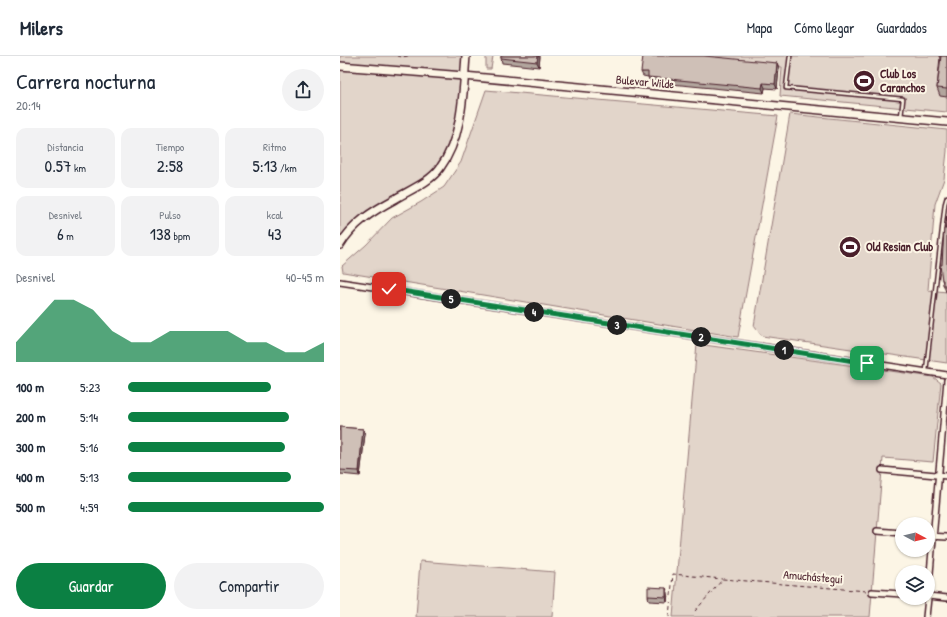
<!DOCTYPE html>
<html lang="es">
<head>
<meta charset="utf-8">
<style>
	:root { --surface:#fff; --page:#f2f2f3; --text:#1f2937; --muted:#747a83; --line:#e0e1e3; --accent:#0b8043 }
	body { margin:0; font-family:"Patrick Hand",sans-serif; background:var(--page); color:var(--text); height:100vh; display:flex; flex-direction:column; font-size:15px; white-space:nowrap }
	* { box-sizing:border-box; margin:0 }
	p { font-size:13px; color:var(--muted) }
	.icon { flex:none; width:22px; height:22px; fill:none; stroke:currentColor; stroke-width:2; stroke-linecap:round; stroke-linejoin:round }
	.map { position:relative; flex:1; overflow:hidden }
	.sheet { display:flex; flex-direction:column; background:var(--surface); width:340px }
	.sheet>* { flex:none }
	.needle { width:26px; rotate:97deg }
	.fabs { position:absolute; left:555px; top:461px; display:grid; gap:8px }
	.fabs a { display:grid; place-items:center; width:40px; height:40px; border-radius:50%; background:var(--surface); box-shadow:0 1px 3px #0004; font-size:20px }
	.pin { position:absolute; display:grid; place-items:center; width:34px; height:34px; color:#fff; margin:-17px; border-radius:8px; box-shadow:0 2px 6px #0006 }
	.km { position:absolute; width:20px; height:20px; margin:-10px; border-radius:50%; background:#222; color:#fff; font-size:11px; line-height:20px; text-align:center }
	.round { display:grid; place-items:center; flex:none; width:42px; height:42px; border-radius:21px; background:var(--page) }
	.headline { display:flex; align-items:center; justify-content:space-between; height:68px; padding:0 16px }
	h1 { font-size:22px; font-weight:600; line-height:30px }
	.stats { display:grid; grid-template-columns:repeat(3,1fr); gap:6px; height:68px; padding:4px 16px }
	.stats div { display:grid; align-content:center; border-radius:10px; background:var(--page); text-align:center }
	.stats b { font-size:17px; font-weight:600 }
	.stats small { font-size:11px; font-weight:400 }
	.stats p { font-size:11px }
	.chart { height:112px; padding:8px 16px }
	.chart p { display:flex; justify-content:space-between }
	.chart svg { width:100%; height:72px; margin-top:4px; fill:var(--accent); opacity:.7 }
	.action { display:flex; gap:8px; margin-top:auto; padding:8px 16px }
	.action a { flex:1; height:46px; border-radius:24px; background:var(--accent); color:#fff; font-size:16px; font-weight:600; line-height:46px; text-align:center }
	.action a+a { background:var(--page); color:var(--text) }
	ul { padding:0 16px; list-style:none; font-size:13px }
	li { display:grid; grid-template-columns:64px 48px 1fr; align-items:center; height:30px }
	li i { height:10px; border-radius:5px; background:var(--accent) }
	header { display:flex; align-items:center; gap:24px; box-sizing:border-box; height:56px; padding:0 20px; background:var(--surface); border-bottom:1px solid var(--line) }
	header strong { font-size:19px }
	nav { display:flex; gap:22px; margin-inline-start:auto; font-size:14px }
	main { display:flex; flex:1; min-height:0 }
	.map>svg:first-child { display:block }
</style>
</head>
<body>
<header>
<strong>Milers</strong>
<nav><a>Mapa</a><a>Cómo llegar</a><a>Guardados</a></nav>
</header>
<main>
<section class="sheet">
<div class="headline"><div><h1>Carrera nocturna</h1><p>20:14</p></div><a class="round"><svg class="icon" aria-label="share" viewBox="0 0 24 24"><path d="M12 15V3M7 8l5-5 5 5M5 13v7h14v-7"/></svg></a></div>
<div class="stats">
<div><p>Distancia</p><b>0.57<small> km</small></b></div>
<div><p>Tiempo</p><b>2:58</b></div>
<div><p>Ritmo</p><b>5:13<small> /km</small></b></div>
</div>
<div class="stats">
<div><p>Desnivel</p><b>6<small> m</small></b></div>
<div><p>Pulso</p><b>138<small> bpm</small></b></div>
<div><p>kcal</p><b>43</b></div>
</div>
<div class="chart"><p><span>Desnivel</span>40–45 m</p>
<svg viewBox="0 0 160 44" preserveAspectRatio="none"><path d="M0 44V32L10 19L20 6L30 6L40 12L50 25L60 32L70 32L80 25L90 25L100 25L110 25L120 32L130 32L140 38L150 38L160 32V44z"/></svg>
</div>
<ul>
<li><b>100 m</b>5:23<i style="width:73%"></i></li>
<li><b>200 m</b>5:14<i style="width:82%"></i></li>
<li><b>300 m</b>5:16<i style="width:80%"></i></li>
<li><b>400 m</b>5:13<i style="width:83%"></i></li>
<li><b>500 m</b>4:59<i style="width:100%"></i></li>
</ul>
<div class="action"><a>Guardar</a><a>Compartir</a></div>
</section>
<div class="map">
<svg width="607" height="561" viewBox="0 0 607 561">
	<rect width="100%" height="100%" fill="#fcf5e5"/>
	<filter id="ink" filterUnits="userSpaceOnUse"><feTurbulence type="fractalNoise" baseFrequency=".025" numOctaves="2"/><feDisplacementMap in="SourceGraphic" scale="8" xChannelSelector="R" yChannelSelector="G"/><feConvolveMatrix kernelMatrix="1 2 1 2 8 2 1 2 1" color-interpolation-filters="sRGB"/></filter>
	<g filter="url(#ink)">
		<g fill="#e2d5ca" stroke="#967a7a">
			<polygon points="0,0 126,0 119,65 100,112 20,165 0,189"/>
			<polygon points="146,0 153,0 151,13 146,13"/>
			<polygon points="326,0 607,0 607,56 440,40 442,11"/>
			<polygon points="146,34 438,60 398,281 3,216 2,210 26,189 52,162 81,146 104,131 121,106"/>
			<polygon points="450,58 607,74 607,95 604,123 595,148 588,234 607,236 607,307 422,280 414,270"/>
			<polygon points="357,288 593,321 601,327 593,406 543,402 530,561 333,561"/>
			<polygon points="80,505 215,516 212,561 76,561"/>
		</g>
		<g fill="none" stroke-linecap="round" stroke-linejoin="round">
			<g stroke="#4a1f2b" stroke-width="5.5">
				<g id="lane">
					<polyline points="450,0 446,32 563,43 561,61"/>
					<polyline points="586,315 605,148 607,141"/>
				</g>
			</g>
			<g stroke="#4a1f2b" stroke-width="8">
				<g id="street">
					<polyline points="0,226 607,319"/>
					<polyline points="542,414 607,420"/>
					<polyline points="537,475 562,477"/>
					<polyline points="588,480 607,481"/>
					<polyline points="532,536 562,538"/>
					<polyline points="588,540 607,324"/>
					<polyline points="588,540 607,542"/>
					<polyline points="586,561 588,542"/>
				</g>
			</g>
			<g stroke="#4a1f2b" stroke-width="10">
				<g id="secondary">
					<polyline points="0,10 124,20 607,66"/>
					<path d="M 0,189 C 13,167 33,155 55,143 C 70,134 90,126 100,112 C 123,81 123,36 126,0"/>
				</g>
			</g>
			<g stroke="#4a1f2b" stroke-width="1" stroke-dasharray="4 3" stroke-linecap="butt">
				<polyline points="57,0 62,1 68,0"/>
				<polyline points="355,555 383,523 527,535"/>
				<polyline points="329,561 333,518 382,523"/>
			</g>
			<use href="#lane" stroke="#fcf5e5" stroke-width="2.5"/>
			<use href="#street" stroke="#fcf5e5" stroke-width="5"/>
			<use href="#secondary" stroke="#fcf5e5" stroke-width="7"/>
		</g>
		<g fill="#b2a59d" stroke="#4a1f2b">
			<polygon points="161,0 200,0 199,11 162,7 161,2"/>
			<polygon points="599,0 607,0 607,41 600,40 597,32 600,1 599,1"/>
			<polygon points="437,7 439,12 437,33 425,32 424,37 310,26 308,21 303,20 301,16"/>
			<polygon points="607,160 607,236 606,236 602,224 602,209"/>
			<polygon points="0,371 23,373 25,378 20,420 0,418"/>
			<polygon points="326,532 328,537 327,546 309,545 308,540"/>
		</g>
		<g fill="#918680" stroke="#4a1f2b">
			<polygon points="198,0 200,0 199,11 197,6"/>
			<polygon points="437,7 439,12 437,33 435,28"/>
			<polygon points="423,27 425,32 424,37 422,32"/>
			<polygon points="23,373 25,378 20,420 19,415"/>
			<polygon points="326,532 328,537 327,546 326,541"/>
		</g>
		<g fill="#cfc0b7" stroke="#4a1f2b">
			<polygon points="161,0 198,0 197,6 161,2"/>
			<polygon points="303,0 364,0 437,7 435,28 423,27 422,32 308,21 308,16 301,16"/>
			<polygon points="601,0 607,0 607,33 597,32"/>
			<polygon points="607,160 607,229 603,229 603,224 602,224 600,209 602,209 604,173 606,173"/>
			<polygon points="0,371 23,373 19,415 0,414"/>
			<polygon points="308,531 326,532 326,541 308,540"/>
		</g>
	</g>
	<g fill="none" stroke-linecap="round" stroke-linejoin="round" filter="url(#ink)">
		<g stroke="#fff" stroke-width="8">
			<polyline id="route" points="49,233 527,307"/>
		</g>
		<use href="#route" stroke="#0b8043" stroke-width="5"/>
	</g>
	<defs>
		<g id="stadium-disc" transform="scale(1.15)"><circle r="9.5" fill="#4a1f2b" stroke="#fcf5e5"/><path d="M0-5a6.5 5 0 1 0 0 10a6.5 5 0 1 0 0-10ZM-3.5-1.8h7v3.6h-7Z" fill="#fff"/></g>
	</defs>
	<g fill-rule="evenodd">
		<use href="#stadium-disc" x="524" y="25"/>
		<use href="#stadium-disc" x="510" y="191"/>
	</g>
	<g text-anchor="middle" stroke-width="4" stroke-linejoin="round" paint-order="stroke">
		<g font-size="12" font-weight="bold" fill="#4a1f2b" stroke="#fcf5e5" text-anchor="start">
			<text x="540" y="22">Club Los<tspan x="540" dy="14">Caranchos</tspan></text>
			<text x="526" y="195">Old Resian Club</text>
		</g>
		<g font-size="12" fill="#4a1f2b" stroke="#fcf5e5">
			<text transform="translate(305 26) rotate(5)" y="4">Bulevar Wilde</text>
			<text transform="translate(473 521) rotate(5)" y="4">Amuchástegui</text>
		</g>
	</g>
</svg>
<div class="fabs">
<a><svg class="needle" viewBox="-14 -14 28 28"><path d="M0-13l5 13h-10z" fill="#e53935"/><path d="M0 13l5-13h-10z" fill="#747a83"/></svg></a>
<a><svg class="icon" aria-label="layers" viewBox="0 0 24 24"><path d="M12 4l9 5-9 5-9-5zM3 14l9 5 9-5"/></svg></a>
</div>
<div class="pin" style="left:527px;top:307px;background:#1e9e55"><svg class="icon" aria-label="arrive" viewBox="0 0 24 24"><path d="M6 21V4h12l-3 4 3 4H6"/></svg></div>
<div class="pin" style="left:49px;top:233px;background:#d93025"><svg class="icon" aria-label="check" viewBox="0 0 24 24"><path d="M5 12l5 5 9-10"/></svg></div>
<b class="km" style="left:444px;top:294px">1</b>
<b class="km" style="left:361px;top:281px">2</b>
<b class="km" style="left:277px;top:269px">3</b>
<b class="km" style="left:194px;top:256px">4</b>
<b class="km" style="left:111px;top:243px">5</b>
</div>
</main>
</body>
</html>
